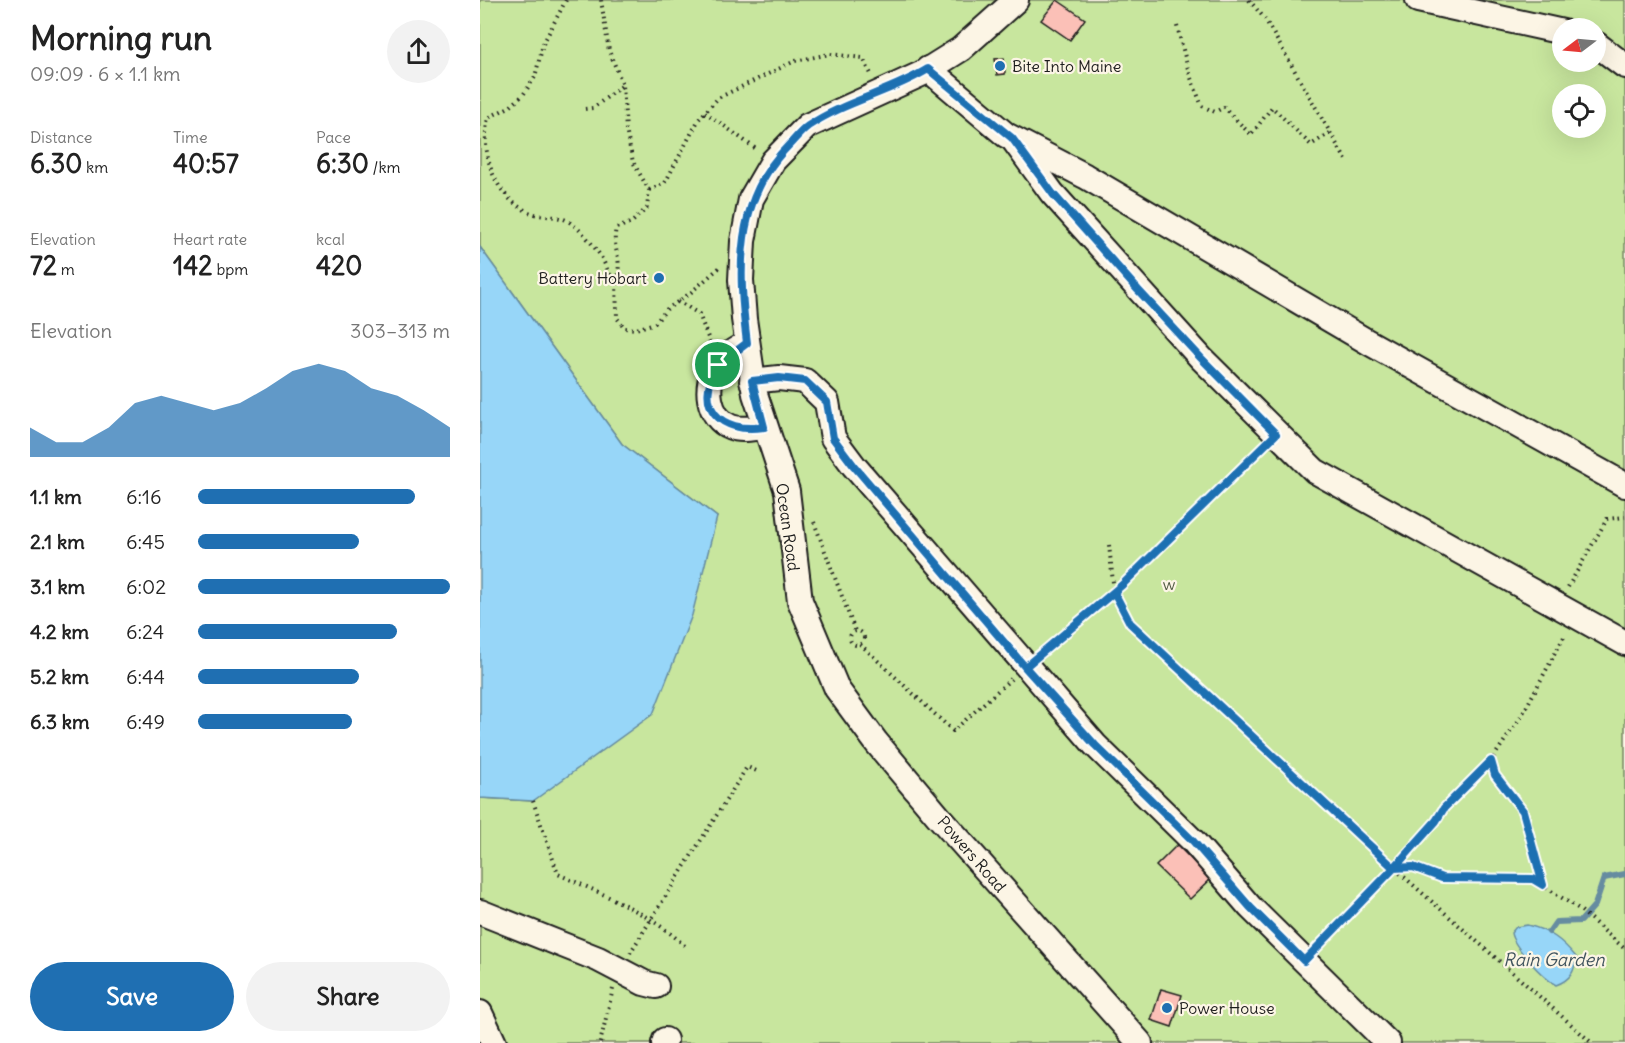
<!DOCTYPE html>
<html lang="en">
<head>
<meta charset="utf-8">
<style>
	:root { --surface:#fff; --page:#f2f2f2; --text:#222; --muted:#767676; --accent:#1f6fb2 }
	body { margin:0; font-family:Delius,sans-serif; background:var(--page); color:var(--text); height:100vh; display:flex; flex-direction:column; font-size:22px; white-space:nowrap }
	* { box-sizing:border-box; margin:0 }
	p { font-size:20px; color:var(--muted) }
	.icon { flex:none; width:33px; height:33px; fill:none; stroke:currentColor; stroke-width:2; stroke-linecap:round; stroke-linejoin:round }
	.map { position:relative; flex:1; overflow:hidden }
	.panel { display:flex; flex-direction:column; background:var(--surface); width:480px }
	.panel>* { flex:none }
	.needle { width:39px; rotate:254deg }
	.fabs { position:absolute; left:1072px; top:18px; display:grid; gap:12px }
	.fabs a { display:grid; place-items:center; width:54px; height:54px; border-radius:50%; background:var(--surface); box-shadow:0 6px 24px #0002; font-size:30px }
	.pin { position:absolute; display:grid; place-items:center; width:51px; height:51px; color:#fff; margin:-26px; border:3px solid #fff; border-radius:50%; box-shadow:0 2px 6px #0007 }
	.round { display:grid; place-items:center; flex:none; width:63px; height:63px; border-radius:32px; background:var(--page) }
	.head { display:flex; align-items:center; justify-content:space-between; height:102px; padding:0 30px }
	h1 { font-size:33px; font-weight:700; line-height:45px }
	.metrics { display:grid; grid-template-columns:repeat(3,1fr); gap:9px; height:102px; padding:6px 30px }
	.metrics div { display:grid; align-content:center }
	.metrics b { font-size:26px; font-weight:700 }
	.metrics small { font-size:16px; font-weight:400 }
	.metrics p { font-size:16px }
	.chart { height:168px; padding:12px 30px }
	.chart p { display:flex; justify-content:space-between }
	.chart svg { width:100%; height:108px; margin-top:6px; fill:var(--accent); opacity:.7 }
	.primary-button { display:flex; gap:12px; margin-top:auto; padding:12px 30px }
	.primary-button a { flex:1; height:69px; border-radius:36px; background:var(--accent); color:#fff; font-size:24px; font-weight:700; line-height:69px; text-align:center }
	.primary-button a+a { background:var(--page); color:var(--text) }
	ul { padding:0 30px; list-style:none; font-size:20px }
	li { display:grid; grid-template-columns:96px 72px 1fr; align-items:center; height:45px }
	li i { height:15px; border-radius:8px; background:var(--accent) }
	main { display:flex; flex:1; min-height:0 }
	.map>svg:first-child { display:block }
</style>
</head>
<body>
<main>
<section class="panel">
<div class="head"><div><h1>Morning run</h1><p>09:09 · 6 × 1.1 km</p></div><a class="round"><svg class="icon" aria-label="share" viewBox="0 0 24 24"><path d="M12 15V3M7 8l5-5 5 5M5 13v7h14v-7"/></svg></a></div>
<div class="metrics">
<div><p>Distance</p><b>6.30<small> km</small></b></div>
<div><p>Time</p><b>40:57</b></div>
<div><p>Pace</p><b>6:30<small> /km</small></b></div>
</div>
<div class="metrics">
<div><p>Elevation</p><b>72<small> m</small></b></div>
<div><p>Heart rate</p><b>142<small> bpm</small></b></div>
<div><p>kcal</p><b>420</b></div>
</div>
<div class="chart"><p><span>Elevation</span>303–313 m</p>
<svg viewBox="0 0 160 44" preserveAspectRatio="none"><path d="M0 44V32L10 38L20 38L30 32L40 22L50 19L60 22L70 25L80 22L90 16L100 9L110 6L120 9L130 16L140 19L150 25L160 32V44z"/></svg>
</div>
<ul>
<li><b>1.1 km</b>6:16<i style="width:86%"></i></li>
<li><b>2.1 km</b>6:45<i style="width:64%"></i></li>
<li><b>3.1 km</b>6:02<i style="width:100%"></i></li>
<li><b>4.2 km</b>6:24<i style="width:79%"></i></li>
<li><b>5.2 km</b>6:44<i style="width:64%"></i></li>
<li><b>6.3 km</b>6:49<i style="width:61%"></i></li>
</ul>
<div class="primary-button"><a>Save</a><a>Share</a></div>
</section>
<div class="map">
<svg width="1145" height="1043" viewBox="0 0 1145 1043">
	<rect width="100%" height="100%" fill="#fcf5e5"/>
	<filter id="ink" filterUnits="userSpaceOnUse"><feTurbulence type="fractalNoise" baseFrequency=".0167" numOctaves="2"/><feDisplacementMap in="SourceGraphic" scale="12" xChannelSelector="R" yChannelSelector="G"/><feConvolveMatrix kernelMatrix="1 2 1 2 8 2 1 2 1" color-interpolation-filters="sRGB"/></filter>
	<g filter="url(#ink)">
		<path fill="#c8e69e" stroke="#72815d" stroke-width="1.5" fill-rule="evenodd" d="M 0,0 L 1145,0 L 1145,1043 L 0,1043 L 0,798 L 53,801 L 237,517 L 142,444 L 0,247 ZM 1083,28 L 1116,28 L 1116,62 L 1083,62 ZM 1083,94 L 1116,94 L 1116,128 L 1083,128 Z"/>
		<g fill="#97d6f8" stroke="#668ca0" stroke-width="1.5">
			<polygon points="0,247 142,444 237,517 212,615 173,714 53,801 0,798"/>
			<path d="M 1047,925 C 1069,930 1082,940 1096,957 C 1095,972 1090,980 1076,985 C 1063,978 1033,946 1031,933 L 1036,927 Z"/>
		</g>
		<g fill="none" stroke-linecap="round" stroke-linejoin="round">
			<polyline stroke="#668ca0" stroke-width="6" points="1069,932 1076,922 1101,921 1115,905 1124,878 1145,874"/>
		</g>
		<g fill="#fbc0b7" stroke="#1c1c1c" stroke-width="1.5">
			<polygon points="577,0 605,19 590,40 561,20"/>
			<polygon points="524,58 525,74 517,75 515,59"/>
			<polygon points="697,845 731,879 710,899 676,866"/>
			<polygon points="681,989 702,995 692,1027 671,1020"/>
		</g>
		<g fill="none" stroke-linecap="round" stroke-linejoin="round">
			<g stroke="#1c1c1c" stroke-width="28">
				<g id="minor">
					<polyline points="536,0 481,49 441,74 327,126 293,161 271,199 263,241 261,280 264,319 275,394 307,491 320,601 357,689 396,742 458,816 660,1043"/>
					<polyline points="938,0 1083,32"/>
					<polyline points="1116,44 1145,66"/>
					<polyline points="448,69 526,135 605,176 888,342 1145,485"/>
					<polyline points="535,142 572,193 721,358 835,471 1145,643"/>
					<path d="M 267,343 C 257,349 244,356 237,366 C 224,384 227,418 251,427 C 261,431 273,428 284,427"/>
					<polyline points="272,381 299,378 325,381 347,402 353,438 374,466 615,745 713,841 770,907 908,1043"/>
					<polyline points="0,912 118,959 164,983 176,986"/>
					<polyline points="0,1013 14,1043"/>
					<polyline points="184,1043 185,1040"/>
				</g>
			</g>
			<g stroke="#1c1c1c" stroke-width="4" stroke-dasharray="1.5 4.5" stroke-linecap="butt">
				<path d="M 86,0 L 63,44 L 55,77 L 43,95 L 31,106 L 8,118 C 0,153 14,197 49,212 C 64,219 79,213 92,224 C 101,230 111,242 117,251 C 125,261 127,273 136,282 L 137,318 L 145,328 L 156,329 L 175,323 L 187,309 L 209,294 L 239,268"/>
				<path d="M 121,0 L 129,51 L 143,85 L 146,130 L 153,162 L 169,190 L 167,208 L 151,223 L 136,228 C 131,251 144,256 136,282"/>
				<polyline points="769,0 785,19 867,162"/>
				<polyline points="697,26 709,73 722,106 735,112 744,107 771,135 792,107 831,145 850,133"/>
				<polyline points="105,109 113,108 143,85"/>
				<polyline points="225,112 276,149"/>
				<polyline points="169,190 185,183 219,119 238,98 315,61 350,54 383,58 391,74"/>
				<polyline points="198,301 219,314 230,343"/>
				<polyline points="334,522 375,631"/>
				<polyline points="629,545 634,592 650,623 914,868 1112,1043"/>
				<polyline points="1088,587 1127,519 1145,517"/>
				<circle cx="377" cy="638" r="7"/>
				<polyline points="380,644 473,731 531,679"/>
				<polyline points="562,652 642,585 782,447"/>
				<polyline points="1011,761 1015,775 1043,811 1063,884"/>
				<path d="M 53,801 L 78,874 C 122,894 171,913 206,947"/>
				<polyline points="915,868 933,867 962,878 1053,879 1099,909 1145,949"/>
				<polyline points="838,946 914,868 956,821 964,808 1011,761 1042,715 1085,635"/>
				<polyline points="150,953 267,767 279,772"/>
				<polyline points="120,1043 133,989"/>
			</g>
			<use href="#minor" stroke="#fcf5e5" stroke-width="24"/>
		</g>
	</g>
	<g fill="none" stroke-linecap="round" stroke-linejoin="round" filter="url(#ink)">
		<g stroke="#fff" stroke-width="12">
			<path id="route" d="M 238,365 C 213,406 240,434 284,427 L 272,381 L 299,378 L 325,381 L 347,402 L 353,438 L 374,466 L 545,667 L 634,592 L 650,623 L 914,868 L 933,867 L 962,878 L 1053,879 L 1063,885 L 1043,811 L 1015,775 L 1011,761 L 964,808 L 956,821 L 914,868 L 824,961 L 770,907 L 713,841 L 615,745 L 545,667 L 642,585 L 796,434 L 721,358 L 658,290 L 573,194 L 532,138 L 448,69 C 411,92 365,101 328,126 C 321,131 315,139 309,145 C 254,200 258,271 267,343 L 238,365"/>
		</g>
		<use href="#route" stroke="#1f6fb2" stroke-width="8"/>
	</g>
	<g fill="#1f6fb2" stroke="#fcf5e5" stroke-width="2">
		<circle cx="520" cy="66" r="6"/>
		<circle cx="179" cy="278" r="6"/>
		<circle cx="687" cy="1008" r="6"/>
	</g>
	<g text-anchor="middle" stroke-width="4.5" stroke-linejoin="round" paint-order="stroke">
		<g font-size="16" fill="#1c1c1c" stroke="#fcf5e5" text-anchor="start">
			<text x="532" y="72">Bite Into Maine</text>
			<text x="167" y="284" text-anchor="end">Battery Hobart</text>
			<text x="699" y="1014">Power House</text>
		</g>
		<g font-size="16" fill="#1c1c1c" stroke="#fcf5e5">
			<text transform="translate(308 527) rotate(82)" y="6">Ocean Road</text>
			<text transform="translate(492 854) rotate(49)" y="6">Powers Road</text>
		</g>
		<g font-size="16" fill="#505943" stroke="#fcf5e5">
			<text x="689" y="590">w</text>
		</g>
		<g font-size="18" font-style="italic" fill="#41545e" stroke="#fcf5e5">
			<text x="1074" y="966">Rain Garden</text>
		</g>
	</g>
</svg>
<div class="fabs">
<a><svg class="needle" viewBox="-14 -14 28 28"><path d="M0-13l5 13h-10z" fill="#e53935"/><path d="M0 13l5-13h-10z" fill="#767676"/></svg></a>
<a><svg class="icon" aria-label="locate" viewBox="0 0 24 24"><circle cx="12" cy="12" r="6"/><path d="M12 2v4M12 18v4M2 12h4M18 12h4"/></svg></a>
</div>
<div class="pin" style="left:238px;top:365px;background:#1e9e55"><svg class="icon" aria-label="arrive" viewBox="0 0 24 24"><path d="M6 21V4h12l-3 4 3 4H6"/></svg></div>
</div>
</main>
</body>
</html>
